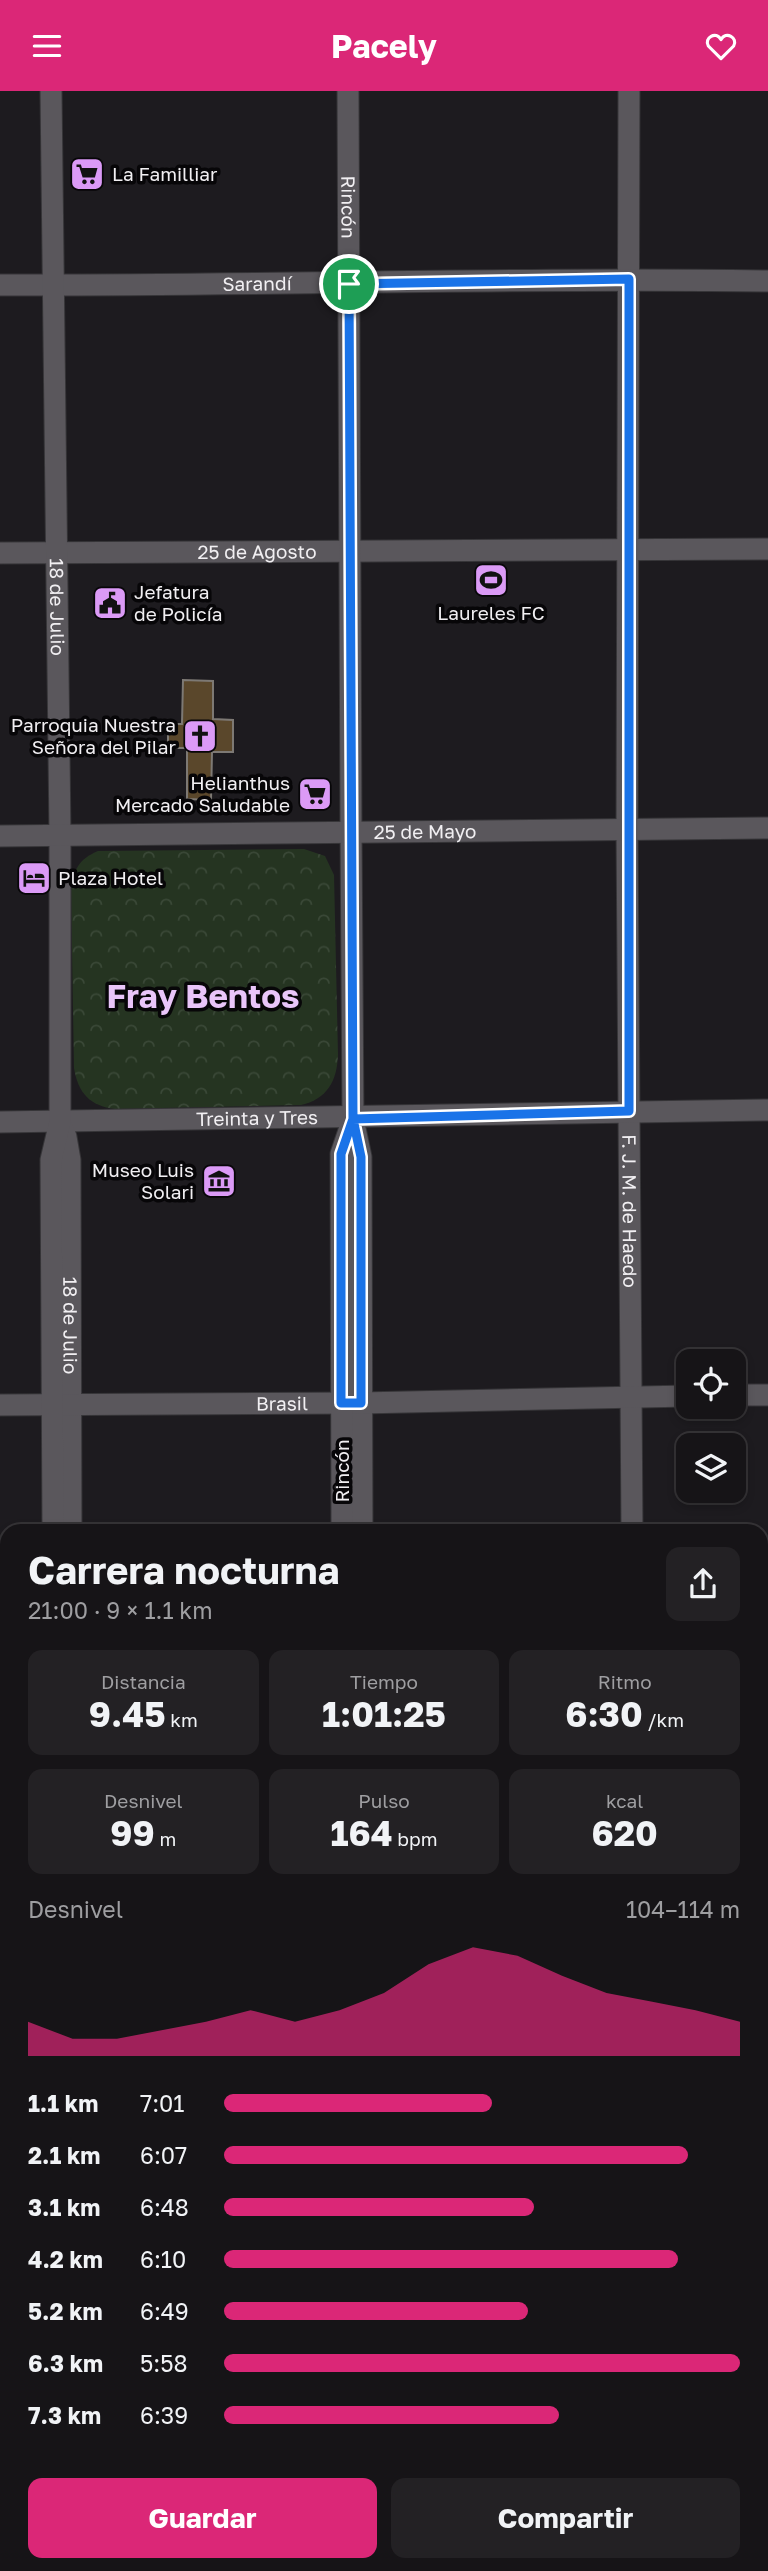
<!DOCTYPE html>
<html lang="es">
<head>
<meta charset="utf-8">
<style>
	:root { --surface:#161417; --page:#232124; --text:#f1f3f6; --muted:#9e9ea1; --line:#353336; --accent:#db2777 }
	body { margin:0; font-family:"Golos Text",sans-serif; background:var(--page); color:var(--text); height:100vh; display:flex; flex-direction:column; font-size:26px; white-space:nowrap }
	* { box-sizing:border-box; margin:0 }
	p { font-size:23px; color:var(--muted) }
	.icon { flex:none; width:38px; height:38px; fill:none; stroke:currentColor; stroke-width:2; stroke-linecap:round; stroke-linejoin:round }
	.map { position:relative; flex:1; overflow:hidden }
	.panel { position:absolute; left:0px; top:1433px; width:768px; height:1048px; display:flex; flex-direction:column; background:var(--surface); border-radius:21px 21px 0 0; box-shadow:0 4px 10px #0003,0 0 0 2px var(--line) }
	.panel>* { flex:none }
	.controls { position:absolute; left:676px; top:1258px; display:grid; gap:14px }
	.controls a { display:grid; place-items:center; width:70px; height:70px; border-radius:14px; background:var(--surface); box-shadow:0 4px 10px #0003,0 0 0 2px var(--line); font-size:35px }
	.pin { position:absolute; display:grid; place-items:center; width:60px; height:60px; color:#fff; margin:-30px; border:4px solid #fff; border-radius:50%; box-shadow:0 2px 7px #0007 }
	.round { display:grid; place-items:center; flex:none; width:74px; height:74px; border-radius:14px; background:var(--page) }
	.summary { display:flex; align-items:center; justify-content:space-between; height:119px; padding:0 28px }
	h1 { font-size:38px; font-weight:700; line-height:52px }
	.stats { display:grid; grid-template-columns:repeat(3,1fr); gap:10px; height:119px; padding:7px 28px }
	.stats div { display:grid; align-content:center; border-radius:14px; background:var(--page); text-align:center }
	.stats b { font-size:35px; font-weight:700 }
	.stats small { font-size:19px; font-weight:400 }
	.stats p { font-size:19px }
	.chart { height:196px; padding:14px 28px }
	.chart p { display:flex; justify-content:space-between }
	.chart svg { width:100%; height:126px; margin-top:7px; fill:var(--accent); opacity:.7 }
	.button { display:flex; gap:14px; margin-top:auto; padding:14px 28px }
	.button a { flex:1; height:80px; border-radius:14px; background:var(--accent); color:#fff; font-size:28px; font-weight:700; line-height:80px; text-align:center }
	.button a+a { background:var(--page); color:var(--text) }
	ul { padding:0 28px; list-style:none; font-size:23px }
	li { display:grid; grid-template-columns:112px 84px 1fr; align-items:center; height:52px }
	li i { height:18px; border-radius:9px; background:var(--accent) }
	header { display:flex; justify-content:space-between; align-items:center; height:91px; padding:0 28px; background:var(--accent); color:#fff; font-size:32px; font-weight:700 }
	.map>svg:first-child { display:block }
</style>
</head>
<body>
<header><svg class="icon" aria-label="menu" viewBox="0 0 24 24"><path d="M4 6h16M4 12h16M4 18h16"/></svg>Pacely<svg class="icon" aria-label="heart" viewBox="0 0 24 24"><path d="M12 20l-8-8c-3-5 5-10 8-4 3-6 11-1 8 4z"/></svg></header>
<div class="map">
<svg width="768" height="2480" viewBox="0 0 768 2480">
	<defs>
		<pattern id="park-crowns" width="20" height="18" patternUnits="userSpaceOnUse" patternTransform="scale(1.75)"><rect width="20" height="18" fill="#253421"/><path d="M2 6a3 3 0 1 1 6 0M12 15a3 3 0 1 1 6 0" fill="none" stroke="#3a4837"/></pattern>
		<pattern id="water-waves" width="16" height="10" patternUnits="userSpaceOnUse" patternTransform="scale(1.75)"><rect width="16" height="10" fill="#4d647d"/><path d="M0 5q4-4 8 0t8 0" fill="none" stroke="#677a90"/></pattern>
	</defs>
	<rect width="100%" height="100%" fill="#1d1b1f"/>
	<g fill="url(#park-crowns)">
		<path d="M 304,758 L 325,765 L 334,784 L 338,964 C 337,990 327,1008 301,1014 L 115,1018 C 90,1015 78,1002 74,977 L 71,799 C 73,779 79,768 98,760 Z"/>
		<rect x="0" y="1874" width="7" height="232"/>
	</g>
	<polygon fill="url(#water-waves)" points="768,1842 768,2480 0,2480 0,2249 7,2249 7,2474 761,2474 761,1845"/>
	<polygon fill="#5a472b" stroke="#7d7974" stroke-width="2" points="183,589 213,590 213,628 233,629 233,661 212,661 211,709 187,708 187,657 168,657 168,633 182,633"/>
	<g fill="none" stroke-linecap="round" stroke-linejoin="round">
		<g stroke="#363538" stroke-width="12">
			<polyline id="lane" points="761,1797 768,1790"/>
		</g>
		<g stroke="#363538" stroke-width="23">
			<g id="street">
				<path id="s1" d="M 629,0 L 627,738 L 632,1440"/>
				<path id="s2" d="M 0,194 C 256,195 512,186 768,190"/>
				<path id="s3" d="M 0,462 L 768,458"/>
				<polyline points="351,739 353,1028 361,1066 362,1440"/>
				<path id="s4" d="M 0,1031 L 768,1019"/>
				<path id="s5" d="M 60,1031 L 66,1046 L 70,1069 L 71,1440"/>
				<polyline points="733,1304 768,1304"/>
				<path id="s6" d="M 0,1314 L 361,1312 L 688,1305"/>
				<polyline points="53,1440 51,1069 60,1031 60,744"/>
				<polyline points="342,1440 341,1063 353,1028"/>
				<polyline points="0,1590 7,1590"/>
				<polyline points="761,1595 768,1604"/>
				<polyline points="0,1860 7,1860"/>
			</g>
		</g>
		<g stroke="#363538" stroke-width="23">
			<g id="secondary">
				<path id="s7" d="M 51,0 L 60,744"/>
				<path id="s8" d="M 348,0 L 351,739"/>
				<path id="s9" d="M 0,745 L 768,737"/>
				<polyline points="761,1665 768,1660"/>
				<polyline points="0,2133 7,2133"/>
			</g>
		</g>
		<g stroke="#807e81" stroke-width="3.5" stroke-dasharray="5 3.5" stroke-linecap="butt">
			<polyline points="0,1900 7,1900"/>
			<polyline points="0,1914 7,1910"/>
			<polyline points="0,1927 4,1937 0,1957"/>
			<polyline points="0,1977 7,1968"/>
			<polyline points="0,1988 7,1993"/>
			<polyline points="0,2032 7,2031"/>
		</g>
		<use href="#lane" stroke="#5a575c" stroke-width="10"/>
		<use href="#street" stroke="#5a575c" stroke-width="21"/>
		<use href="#secondary" stroke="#5a575c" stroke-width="21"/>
	</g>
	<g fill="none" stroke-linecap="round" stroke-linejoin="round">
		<g stroke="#fff" stroke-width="14">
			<polyline id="route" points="349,193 353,1028 361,1066 361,1312 341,1312 341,1063 353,1028 629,1020 629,188 349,193"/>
		</g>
		<use href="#route" stroke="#1a73e8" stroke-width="9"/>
	</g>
	<defs>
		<g id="supermarket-square" transform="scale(1.75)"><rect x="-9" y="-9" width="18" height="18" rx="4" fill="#db9af6" stroke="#070608"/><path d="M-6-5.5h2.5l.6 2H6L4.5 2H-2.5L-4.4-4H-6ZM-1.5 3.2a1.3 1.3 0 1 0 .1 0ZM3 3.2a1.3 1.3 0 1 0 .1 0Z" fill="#111"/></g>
		<g id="stadium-square" transform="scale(1.75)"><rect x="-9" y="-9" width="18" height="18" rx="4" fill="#db9af6" stroke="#070608"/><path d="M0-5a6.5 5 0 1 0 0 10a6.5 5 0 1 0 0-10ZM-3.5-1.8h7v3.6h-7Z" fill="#111"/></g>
		<g id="civic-square" transform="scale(1.75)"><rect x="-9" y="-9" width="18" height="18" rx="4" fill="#db9af6" stroke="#070608"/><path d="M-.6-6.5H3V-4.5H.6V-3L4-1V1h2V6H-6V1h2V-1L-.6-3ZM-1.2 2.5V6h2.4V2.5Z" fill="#111"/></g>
		<g id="church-square" transform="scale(1.75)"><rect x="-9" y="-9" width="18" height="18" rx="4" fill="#db9af6" stroke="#070608"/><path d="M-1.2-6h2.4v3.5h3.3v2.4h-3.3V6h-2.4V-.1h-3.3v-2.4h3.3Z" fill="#111"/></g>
		<g id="hotel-square" transform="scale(1.75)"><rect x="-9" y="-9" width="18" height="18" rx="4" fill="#db9af6" stroke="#070608"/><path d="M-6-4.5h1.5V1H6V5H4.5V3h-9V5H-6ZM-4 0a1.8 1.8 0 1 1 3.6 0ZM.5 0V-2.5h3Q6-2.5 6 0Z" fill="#111"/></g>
		<g id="museum-square" transform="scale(1.75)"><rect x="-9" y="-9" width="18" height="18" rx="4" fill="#db9af6" stroke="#070608"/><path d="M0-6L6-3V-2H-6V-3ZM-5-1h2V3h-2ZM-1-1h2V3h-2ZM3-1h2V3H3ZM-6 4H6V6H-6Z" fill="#111"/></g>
	</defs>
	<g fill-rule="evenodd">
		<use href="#supermarket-square" x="87" y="83"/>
		<use href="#stadium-square" x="491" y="489"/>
		<use href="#civic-square" x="110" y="512"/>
		<use href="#church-square" x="200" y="645"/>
		<use href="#supermarket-square" x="315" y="703"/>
		<use href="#hotel-square" x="34" y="787"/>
		<use href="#museum-square" x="219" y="1090"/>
	</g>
	<g text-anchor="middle" stroke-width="7" stroke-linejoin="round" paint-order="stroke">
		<g font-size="19" fill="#f1eff2" stroke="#070608" text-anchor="start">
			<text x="112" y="90">La Familliar</text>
			<text x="134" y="508">Jefatura<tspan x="134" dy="22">de Policía</tspan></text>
			<text x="491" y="529" text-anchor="middle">Laureles FC</text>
			<text x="176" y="641" text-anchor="end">Parroquia Nuestra<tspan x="176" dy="22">Señora del Pilar</tspan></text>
			<text x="290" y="699" text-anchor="end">Helianthus<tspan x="290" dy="22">Mercado Saludable</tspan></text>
			<text x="58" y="794">Plaza Hotel</text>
			<text x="194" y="1086" text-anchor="end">Museo Luis<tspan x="194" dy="22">Solari</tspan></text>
		</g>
		<g font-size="19" fill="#f1eff2" stroke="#070608">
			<text dy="7" stroke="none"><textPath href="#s8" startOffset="116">Rincón</textPath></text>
			<text dy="7" stroke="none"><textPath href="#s2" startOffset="257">Sarandí</textPath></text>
			<text dy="7" stroke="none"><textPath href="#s3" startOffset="257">25 de Agosto</textPath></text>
			<text dy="7" stroke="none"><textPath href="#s7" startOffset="516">18 de Julio</textPath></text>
			<text dy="7" stroke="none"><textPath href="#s9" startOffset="425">25 de Mayo</textPath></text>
			<text dy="7" stroke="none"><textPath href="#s4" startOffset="257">Treinta y Tres</textPath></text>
			<text dy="7" stroke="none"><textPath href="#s1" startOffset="1120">F. J. M. de Haedo</textPath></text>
			<text dy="7" stroke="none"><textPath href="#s5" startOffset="205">18 de Julio</textPath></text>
			<text dy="7" stroke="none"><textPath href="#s6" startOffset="282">Brasil</textPath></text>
			<text transform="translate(342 1380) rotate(-90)" y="7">Rincón</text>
		</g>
		<g font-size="33" font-weight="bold" fill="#e9c5f9" stroke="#070608">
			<text x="203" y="917">Fray Bentos</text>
		</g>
	</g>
</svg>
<div class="controls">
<a><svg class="icon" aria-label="locate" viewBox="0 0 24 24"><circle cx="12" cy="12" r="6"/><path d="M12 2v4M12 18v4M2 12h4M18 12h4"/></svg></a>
<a><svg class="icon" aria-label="layers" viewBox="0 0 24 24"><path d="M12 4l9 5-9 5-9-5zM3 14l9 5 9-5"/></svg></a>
</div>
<div class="pin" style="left:349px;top:193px;background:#1e9e55"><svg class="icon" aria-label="arrive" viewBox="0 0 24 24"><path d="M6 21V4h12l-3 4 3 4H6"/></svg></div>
<section class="panel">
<div class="summary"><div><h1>Carrera nocturna</h1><p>21:00 · 9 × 1.1 km</p></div><a class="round"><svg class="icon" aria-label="share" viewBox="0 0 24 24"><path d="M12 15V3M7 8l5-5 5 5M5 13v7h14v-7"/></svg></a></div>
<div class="stats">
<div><p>Distancia</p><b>9.45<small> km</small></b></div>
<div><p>Tiempo</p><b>1:01:25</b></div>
<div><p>Ritmo</p><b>6:30<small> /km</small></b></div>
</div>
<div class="stats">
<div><p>Desnivel</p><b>99<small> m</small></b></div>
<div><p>Pulso</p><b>164<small> bpm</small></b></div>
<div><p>kcal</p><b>620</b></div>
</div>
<div class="chart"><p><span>Desnivel</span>104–114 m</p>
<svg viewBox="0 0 160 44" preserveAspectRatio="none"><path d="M0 44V32L10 38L20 38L30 35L40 32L50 28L60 32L70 28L80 22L90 12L100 6L110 9L120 16L130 22L140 25L150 28L160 32V44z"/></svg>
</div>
<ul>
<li><b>1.1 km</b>7:01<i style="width:52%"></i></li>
<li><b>2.1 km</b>6:07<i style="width:90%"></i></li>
<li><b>3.1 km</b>6:48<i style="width:60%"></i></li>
<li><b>4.2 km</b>6:10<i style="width:88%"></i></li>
<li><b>5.2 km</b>6:49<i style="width:59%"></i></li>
<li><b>6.3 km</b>5:58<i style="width:100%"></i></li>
<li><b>7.3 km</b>6:39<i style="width:65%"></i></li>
</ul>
<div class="button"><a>Guardar</a><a>Compartir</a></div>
</section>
</div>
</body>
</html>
